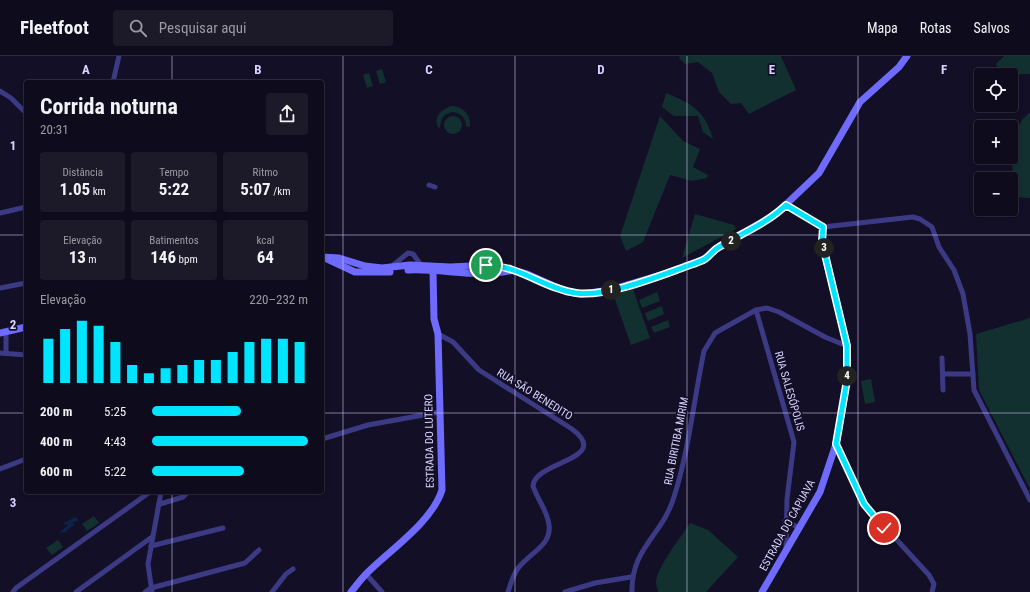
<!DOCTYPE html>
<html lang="pt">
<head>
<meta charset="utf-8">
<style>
	:root { --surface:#0e0b1c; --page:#1c1929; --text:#f1f3f6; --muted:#9b9ba3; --line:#2e2b3b; --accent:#00e5ff }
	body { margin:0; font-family:"Roboto Condensed",sans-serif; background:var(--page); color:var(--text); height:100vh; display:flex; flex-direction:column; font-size:15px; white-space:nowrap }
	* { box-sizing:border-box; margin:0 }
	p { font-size:13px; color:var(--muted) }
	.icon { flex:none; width:22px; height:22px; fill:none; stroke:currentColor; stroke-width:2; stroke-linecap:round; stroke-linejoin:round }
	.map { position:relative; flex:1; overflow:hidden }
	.details { position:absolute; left:24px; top:24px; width:300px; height:414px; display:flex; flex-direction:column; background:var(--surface); border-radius:4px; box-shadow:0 2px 6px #0003,0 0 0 1px var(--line) }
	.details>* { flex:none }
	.tools { position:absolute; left:974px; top:12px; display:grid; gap:8px }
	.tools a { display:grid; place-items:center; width:44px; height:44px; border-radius:4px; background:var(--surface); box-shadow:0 2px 6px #0003,0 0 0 1px var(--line); font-size:20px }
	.pin { position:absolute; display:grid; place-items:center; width:34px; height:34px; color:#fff; margin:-17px; border:2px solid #fff; border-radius:50%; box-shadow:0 1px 4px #0007 }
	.km { position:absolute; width:20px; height:20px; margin:-10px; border-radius:50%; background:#222; color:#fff; font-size:11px; line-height:20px; text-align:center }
	.round { display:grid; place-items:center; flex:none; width:42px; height:42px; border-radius:4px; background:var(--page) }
	.headline { display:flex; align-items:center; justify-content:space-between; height:68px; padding:0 16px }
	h1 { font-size:22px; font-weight:700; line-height:30px }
	.metrics { display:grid; grid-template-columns:repeat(3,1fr); gap:6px; height:68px; padding:4px 16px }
	.metrics div { display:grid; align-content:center; border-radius:4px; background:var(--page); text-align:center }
	.metrics b { font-size:17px; font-weight:700 }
	.metrics small { font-size:11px; font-weight:400 }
	.metrics p { font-size:11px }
	.chart { height:112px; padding:8px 16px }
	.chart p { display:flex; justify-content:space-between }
	.chart svg { width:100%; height:72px; margin-top:4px; stroke:var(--accent); stroke-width:6 }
	ul { padding:0 16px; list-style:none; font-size:13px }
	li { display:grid; grid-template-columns:64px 48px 1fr; align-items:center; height:30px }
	li i { height:10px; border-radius:5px; background:var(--accent) }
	header { display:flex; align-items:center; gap:24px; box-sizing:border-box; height:56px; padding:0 20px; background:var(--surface); border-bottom:1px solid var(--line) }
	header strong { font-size:19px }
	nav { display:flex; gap:22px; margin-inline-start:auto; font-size:14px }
	.search { width:280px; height:36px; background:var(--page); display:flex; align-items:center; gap:10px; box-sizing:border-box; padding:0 14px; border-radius:4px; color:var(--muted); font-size:15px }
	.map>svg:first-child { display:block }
</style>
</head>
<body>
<header>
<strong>Fleetfoot</strong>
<div class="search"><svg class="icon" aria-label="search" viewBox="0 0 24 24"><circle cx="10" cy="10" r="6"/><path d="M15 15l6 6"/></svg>Pesquisar aqui</div>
<nav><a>Mapa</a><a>Rotas</a><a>Salvos</a></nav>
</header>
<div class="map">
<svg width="1030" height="536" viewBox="0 0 1030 536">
	<rect width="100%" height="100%" fill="#130f26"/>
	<g fill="#12302f">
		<polygon points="680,0 781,0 796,34 749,58 741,47 731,48 719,36 712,17 698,6 685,8 679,2"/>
		<polygon points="1004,0 1030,0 1030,18 1002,19 996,8"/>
		<polygon points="382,13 386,26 380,28 376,15"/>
		<polygon points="369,17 373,30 367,32 363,19"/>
		<path d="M 666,37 C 693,48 705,55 713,83 L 703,76 L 698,60 L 674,60 L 662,51 Z"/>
		<path d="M 452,50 C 464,51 471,59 470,71 L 466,70 C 466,61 460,57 452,56 C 444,58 440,63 440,72 L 438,71 C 433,60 442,53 452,50 Z"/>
		<polygon points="1030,56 1030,142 1011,141 1014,79 1022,64"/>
		<circle cx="453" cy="69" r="9"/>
		<polygon points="660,60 683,85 700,93 693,111 708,119 707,122 692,125 670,119 643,186 626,195 620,180"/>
		<polygon points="695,158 734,169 736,173 682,202"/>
		<polygon points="633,232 635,239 650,282 631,289 613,238"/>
		<polygon points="657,236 660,245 642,252 639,244"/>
		<polygon points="662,250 664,258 648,265 645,257"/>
		<polygon points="1030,262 1030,433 979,334 976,278"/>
		<polygon points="668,264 670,271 654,277 651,271"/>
		<polygon points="871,323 875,346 865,348 861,325"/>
		<polygon points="94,460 99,467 87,475 82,468"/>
		<path d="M 690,467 L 708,474 L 738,501 L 706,536 L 658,536 C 658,533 656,530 656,527 C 656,512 681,481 690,467 Z"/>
		<polygon points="58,484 63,491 52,499 46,492"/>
	</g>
	<polygon fill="#0c2248" points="75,461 77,462 78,465 73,466 74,469 64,477 63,476 61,477 60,476 68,469 67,468 64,469 64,467"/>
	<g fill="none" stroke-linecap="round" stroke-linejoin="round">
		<g stroke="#3d3a85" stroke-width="5">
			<polyline points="113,26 119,0"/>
			<polyline points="0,35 11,42 26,57"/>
			<polyline points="429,129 435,131"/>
			<polyline points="0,157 26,151"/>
			<polyline points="823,171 913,161 920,163 932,171 939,191 954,214 963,238 970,278 974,334 1030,444"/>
			<polyline points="392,210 408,197 413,198 421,209"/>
			<polyline points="0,232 26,227"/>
			<polyline points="756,254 794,386 787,443 786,493"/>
			<polyline points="6,276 6,297"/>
			<path d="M 438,278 L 453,286 L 479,314 L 572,373 C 613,404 534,405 533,430 C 537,442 545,452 548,464 C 555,488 532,495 519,511 C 513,518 511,527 508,536"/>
			<polyline points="0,297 26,299"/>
			<polyline points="942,302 943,334"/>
			<polyline points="943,318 973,318"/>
			<polyline points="322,383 368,369 440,356"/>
			<polyline points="836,388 864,448 929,519 934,528 932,536"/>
			<polyline points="0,413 26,403"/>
			<polyline points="160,448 183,441 188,436"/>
			<polyline points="785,465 800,472"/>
			<polyline points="151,490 223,472"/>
			<polyline points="366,518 382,536"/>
			<polyline points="13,536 16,532 150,436"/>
			<polyline points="76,536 152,481"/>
			<polyline points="145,536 151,532 245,507 259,494"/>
			<polyline points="152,536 148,508 161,436"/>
			<polyline points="272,536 286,518 293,513"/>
			<polyline points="565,536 595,527 631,521"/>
			<path d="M 632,536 C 631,492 662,480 674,441 C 689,394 694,343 704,295 L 715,277 L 756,254 L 767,252 L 779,256 L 825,281 L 847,290"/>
		</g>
		<g stroke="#6f6bff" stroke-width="7">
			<polyline points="322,201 339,202 365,210 382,212 410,209 450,211 493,209 527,218 567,236 582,238 610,234 667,217 704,203 717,192 776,158 819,117 860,46 899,11 907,0"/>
			<polyline points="325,202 355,216 390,216"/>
			<path d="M 408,214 C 443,212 479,223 513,214"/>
			<polyline points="0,277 26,271"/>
			<path d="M 351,536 C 356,530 361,523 367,517 C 390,494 432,466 442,434 L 438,278 L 434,263 L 433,215"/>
			<polyline points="762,536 820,436 836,388 842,354 847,324 847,290 822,187 823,171 786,149"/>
		</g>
	</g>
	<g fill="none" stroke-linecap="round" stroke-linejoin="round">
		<g stroke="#fff" stroke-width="8">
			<path id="route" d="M 486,209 C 521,210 545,233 576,237 C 605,241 654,222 682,212 C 689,209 698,207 705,203 C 710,200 713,194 719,191 C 742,177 766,168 786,149 L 823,171 L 822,186 L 847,290 L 847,324 L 836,388 L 864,448 L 884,472"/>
		</g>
		<use href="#route" stroke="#00e5ff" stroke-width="5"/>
	</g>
	<path fill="none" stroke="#d9d4ff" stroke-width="1" stroke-opacity="0.55" d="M 172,0 L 172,26M 343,0 L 343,536M 515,0 L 515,536M 687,0 L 687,536M 858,0 L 858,536M 0,179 L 26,179M 322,179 L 1030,179M 0,357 L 26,357M 322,357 L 1030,357M 172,436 L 172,536"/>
	<g text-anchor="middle" stroke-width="3.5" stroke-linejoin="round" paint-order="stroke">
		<g font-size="11" fill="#d9d4ff" stroke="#130f26">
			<text transform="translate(790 335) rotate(74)" y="4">RUA SALESÓPOLIS</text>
			<text transform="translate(535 338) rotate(32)" y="4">RUA SÃO BENEDITO</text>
			<text transform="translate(429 385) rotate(-91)" y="4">ESTRADA DO LUTERO</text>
			<text transform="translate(676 385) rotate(-79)" y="4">RUA BIRITIBA MIRIM</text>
			<text transform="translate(787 469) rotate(-61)" y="4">ESTRADA DO CAPUAVA</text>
		</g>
	</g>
	<g font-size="13" text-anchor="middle" font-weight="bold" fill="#d9d4ff" stroke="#130f26" stroke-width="3.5" stroke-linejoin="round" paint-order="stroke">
		<text x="86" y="18">A</text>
		<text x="258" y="18">B</text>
		<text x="429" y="18">C</text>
		<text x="601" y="18">D</text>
		<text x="772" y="18">E</text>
		<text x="944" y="18">F</text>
		<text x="13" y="94">1</text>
		<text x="13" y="273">2</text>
		<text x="13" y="451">3</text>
	</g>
</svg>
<div class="tools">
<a><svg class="icon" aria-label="locate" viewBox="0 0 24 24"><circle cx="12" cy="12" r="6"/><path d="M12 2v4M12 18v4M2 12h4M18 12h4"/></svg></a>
<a>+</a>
<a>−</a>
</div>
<div class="pin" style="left:486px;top:209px;background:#1e9e55"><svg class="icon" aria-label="arrive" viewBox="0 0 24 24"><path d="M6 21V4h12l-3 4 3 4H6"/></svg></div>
<div class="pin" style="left:884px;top:472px;background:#d93025"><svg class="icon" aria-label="check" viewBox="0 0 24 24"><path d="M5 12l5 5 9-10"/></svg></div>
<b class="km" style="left:611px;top:234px">1</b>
<b class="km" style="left:731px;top:185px">2</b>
<b class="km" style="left:824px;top:192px">3</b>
<b class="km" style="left:847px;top:320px">4</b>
<section class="details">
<div class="headline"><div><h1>Corrida noturna</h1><p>20:31</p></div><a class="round"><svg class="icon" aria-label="share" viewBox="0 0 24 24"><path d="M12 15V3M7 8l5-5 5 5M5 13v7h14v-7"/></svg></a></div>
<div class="metrics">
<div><p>Distância</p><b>1.05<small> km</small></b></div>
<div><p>Tempo</p><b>5:22</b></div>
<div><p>Ritmo</p><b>5:07<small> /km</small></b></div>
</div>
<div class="metrics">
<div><p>Elevação</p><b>13<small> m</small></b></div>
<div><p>Batimentos</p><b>146<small> bpm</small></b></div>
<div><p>kcal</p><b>64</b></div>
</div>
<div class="chart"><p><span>Elevação</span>220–232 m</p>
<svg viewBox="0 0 160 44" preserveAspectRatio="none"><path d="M5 44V17M15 44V11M25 44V6M35 44V9M45 44V19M55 44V33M65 44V38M75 44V35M85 44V33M95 44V30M105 44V30M115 44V25M125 44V19M135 44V17M145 44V17M155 44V19"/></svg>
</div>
<ul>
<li><b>200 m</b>5:25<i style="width:57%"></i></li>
<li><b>400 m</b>4:43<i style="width:100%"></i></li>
<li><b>600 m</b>5:22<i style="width:59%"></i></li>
</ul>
</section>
</div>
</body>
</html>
